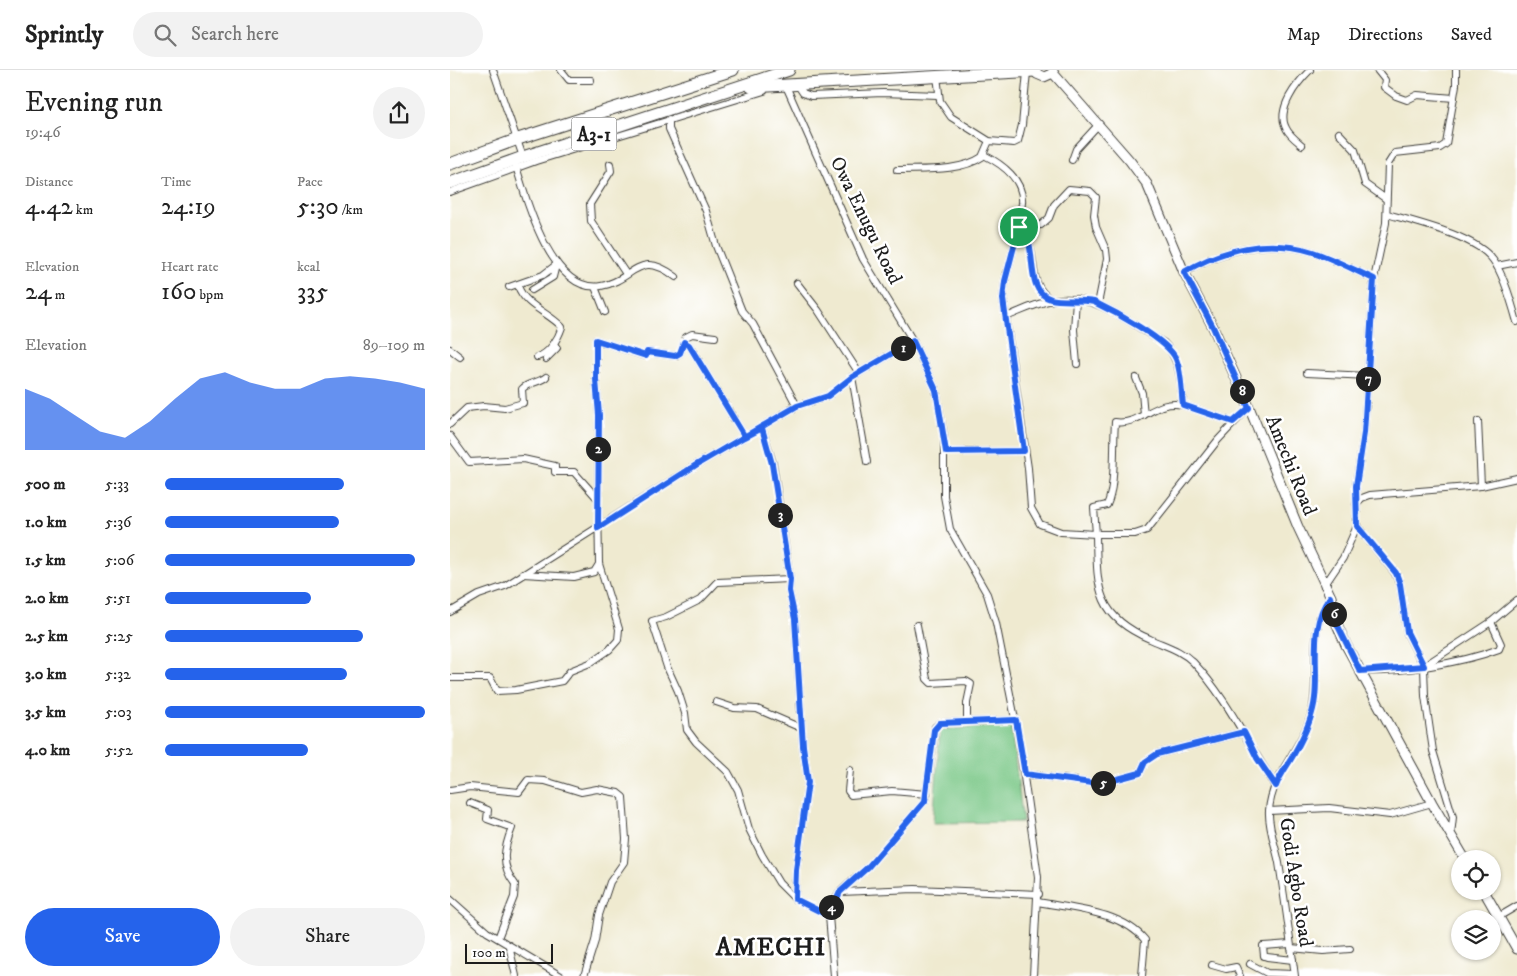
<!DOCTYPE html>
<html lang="en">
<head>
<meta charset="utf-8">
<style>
	:root { --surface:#fff; --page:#f2f2f2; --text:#222; --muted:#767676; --line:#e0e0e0; --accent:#2563eb }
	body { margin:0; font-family:"IM FELL DW Pica",serif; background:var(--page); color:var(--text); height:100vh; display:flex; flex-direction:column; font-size:19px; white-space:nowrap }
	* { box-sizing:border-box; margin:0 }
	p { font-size:16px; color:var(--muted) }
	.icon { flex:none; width:28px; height:28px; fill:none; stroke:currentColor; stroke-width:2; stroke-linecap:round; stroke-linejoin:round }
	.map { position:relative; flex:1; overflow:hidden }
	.panel { display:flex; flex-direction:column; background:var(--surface); width:450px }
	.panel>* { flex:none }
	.controls { position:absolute; left:1001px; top:780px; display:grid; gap:10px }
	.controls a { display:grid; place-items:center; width:50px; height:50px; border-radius:50%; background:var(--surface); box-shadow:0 1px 4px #0004; font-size:25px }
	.scale { position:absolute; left:15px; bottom:12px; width:88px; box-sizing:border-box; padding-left:5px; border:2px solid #1c1c1c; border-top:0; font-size:14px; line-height:18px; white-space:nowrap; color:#1c1c1c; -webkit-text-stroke:4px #fff; paint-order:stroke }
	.pin { position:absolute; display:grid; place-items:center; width:42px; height:42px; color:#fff; margin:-21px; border:2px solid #fff; border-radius:50%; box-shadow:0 1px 5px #0007 }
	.km { position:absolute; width:25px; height:25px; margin:-12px; border-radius:50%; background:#222; color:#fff; font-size:14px; line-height:25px; text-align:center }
	.round { display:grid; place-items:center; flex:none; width:52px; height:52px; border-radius:26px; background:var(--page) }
	.head { display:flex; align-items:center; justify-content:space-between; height:85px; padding:0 25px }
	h1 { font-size:28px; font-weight:600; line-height:38px }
	.metrics { display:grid; grid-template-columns:repeat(3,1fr); gap:8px; height:85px; padding:5px 25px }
	.metrics div { display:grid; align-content:center }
	.metrics b { font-size:25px; font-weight:600 }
	.metrics small { font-size:14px; font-weight:400 }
	.metrics p { font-size:14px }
	.chart { height:140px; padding:10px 25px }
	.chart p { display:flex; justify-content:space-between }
	.chart svg { width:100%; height:90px; margin-top:5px; fill:var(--accent); opacity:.7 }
	.action { display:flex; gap:10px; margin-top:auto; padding:10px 25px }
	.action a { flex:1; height:58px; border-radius:30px; background:var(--accent); color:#fff; font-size:20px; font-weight:600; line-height:58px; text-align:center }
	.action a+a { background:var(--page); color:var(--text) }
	ul { padding:0 25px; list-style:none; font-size:16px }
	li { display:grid; grid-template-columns:80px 60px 1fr; align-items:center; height:38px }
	li i { height:12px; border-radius:6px; background:var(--accent) }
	header { display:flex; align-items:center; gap:30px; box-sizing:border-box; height:70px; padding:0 25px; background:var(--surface); border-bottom:1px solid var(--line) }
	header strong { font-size:24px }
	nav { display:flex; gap:28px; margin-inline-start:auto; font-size:18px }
	.search { width:350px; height:45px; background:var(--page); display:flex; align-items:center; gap:12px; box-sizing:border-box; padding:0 18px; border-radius:28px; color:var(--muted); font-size:19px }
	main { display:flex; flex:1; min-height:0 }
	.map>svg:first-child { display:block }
</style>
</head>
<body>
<header>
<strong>Sprintly</strong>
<div class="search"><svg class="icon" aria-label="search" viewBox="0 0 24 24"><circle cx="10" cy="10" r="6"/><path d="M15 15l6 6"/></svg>Search here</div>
<nav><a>Map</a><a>Directions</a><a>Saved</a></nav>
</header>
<main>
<section class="panel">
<div class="head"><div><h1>Evening run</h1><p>19:46</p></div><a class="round"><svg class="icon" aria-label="share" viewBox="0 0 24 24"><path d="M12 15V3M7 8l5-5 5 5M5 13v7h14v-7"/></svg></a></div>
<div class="metrics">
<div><p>Distance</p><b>4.42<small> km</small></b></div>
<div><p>Time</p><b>24:19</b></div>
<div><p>Pace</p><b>5:30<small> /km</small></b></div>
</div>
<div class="metrics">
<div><p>Elevation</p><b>24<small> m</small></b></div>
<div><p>Heart rate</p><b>160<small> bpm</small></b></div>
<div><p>kcal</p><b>335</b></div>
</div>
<div class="chart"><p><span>Elevation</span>89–109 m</p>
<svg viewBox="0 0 160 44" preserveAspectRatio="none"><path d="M0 44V14L10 19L20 27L30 35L40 38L50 30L60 19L70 9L80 6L90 11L100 14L110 14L120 9L130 8L140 9L150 11L160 14V44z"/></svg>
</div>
<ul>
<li><b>500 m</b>5:33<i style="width:69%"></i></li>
<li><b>1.0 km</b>5:36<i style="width:67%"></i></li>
<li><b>1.5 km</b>5:06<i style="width:96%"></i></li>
<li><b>2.0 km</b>5:51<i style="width:56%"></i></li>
<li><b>2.5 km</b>5:25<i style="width:76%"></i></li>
<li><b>3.0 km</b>5:32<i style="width:70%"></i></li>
<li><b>3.5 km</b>5:03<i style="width:100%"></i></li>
<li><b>4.0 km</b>5:52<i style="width:55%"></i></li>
</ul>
<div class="action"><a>Save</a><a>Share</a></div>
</section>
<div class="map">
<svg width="1067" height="906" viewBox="0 0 1067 906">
	<rect width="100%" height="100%" fill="#fff"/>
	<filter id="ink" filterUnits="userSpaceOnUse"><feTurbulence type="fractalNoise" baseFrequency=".02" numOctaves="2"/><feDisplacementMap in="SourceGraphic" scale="10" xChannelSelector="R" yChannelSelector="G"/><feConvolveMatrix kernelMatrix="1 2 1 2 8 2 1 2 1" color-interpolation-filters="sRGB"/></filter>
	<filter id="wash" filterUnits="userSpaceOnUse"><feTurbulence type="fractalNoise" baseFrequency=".0096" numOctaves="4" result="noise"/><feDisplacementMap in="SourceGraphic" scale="20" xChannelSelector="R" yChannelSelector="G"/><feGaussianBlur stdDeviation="1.12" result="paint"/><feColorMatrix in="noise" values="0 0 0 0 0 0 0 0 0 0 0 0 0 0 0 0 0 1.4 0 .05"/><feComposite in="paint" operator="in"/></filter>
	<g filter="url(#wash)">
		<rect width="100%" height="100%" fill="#efead0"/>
		<polygon fill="#7bc888" stroke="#4c7252" points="561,656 573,752 483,753 490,659"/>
	</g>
	<g filter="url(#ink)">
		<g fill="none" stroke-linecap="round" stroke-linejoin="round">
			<g stroke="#3c3b37" stroke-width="8">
				<g id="street">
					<polyline points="43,0 73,87"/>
					<polyline points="111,0 119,10 141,10"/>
					<polyline points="927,0 935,10 934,17 946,26 957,30 967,25 1004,28"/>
					<polyline points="487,6 490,31 501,47 539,71 564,73 568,71 572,55 577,2"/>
					<polyline points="347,14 353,23 361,26 433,23 488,25"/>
					<polyline points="336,16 413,189 463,271 486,320 494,367 494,426 500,459 537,524 546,553 568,664 588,807 583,906"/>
					<polyline points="219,49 219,59 256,141 266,176 292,241 303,254 347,336"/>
					<polyline points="889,63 905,80 915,114 936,129"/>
					<path d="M 852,75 C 846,70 839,65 836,58 C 826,39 847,13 860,0"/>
					<path d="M 534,85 C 552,94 574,110 572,133 C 571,141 568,149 569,157 C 572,162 576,165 578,170 C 587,192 578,216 602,230"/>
					<polyline points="622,90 626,79 649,54"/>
					<polyline points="160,94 161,101 140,134 141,151 176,204"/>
					<path d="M 66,96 C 76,130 102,225 151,216 C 185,210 188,178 226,207"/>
					<path d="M 447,100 C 473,99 510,102 532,87 L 539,71"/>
					<polyline points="0,122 86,91 314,21"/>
					<path d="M 937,144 C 965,152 1026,166 1043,190 C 1054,205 1062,234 1067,252"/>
					<path d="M 569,157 L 555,211 L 553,229 L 578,398 L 581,438 L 590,454 L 611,462 L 646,464 L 644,438 L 657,435 C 666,416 663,376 665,352 C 691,356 706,328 733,335"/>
					<polyline points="576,166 580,156 591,155 599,148 604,135 619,119 640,121 646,127 644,145 646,157 656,180 657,189 648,234"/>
					<polyline points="1047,196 1067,192"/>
					<path d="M 734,202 C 774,179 818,168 863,182 C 884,189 904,200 924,209"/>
					<polyline points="347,213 368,240 409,303"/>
					<path d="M 68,216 C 75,236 98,242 112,257 C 108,269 99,284 87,287"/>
					<polyline points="59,217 93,205 106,195"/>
					<polyline points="145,217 155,242"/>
					<polyline points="82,220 103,207 106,195"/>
					<polyline points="626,229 624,260 627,294"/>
					<path d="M 556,247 C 571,241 587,233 603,230 C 646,222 680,253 714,273 C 731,290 731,312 733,335 L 783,352"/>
					<polyline points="234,273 236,267 242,264 265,267"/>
					<polyline points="0,279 10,287"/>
					<polyline points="96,289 107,278 104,274"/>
					<polyline points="857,303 918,306"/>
					<polyline points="402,307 417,392"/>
					<polyline points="686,308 692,323 694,345"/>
					<path d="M 799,337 L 768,370 L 697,460 L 685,464 L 646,464 C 647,516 645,546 700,569 C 715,576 731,580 743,592 C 778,629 798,675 826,716"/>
					<polyline points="1028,351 1031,416"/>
					<path d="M 0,354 L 17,338 L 34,336 L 55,338 L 73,333 L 72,319 C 78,312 89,313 96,307"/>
					<polyline points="312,358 323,394 340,509 339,521 345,549 353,677 358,712 346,800 345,829"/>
					<polyline points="0,366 19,392 73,389 105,396 105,402 124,402 148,429 149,494 169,559 168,570 159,580 140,593 120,601 112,611 66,620 47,621 40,608 0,608"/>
					<polyline points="495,382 574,381"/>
					<polyline points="148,427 149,345 146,310 146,270 195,286 197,282 225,286 230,283 234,273 239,275 295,367"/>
					<polyline points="906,434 912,428 920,425 1031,416 1067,408"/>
					<polyline points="907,456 945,503 950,514 957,563 974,597 975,626 983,681 1003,747 1001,765"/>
					<polyline points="73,504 124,507 144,502 149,494"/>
					<polyline points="340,509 267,512 250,530 216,547 202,551 217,597 228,621 235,643 237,660 246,672 278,702 288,720 299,759 312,785 329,813 345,829 379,846"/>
					<polyline points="874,516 893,488 907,456 906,415 914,363 924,209 936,153 938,94 945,83 990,78 996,74 1006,15 1006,0"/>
					<polyline points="0,542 29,525 55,516 246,395 347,336 378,326 402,307 463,271"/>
					<polyline points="467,555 477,609 481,613 516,611 521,614 517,633 517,652"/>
					<polyline points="977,594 1041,552 1067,530"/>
					<path d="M 910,601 C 949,603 1012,593 1049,579 L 1051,574 L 1041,552"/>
					<polyline points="266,632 284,638 307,639 351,658"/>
					<polyline points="400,700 398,721 401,725 442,721 477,724"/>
					<polyline points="575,704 649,714 690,703 695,692 707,684 794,662"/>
					<polyline points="0,720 20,717 69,722 78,710 95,711 131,722 147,719 168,723 173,727 176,769 174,792 160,812 149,845 145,871 134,906"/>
					<path d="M 20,733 L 38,740 L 37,749 L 62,758 C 54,778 50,795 65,814 L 64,827 L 48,868"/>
					<polyline points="819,741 879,738 940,745 982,733"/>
					<polyline points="390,822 465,819 589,824"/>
					<polyline points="0,829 37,862 111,906"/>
					<path d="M 588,832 C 623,839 671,841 695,870 L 692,906"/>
					<polyline points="1050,846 1067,836"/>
					<polyline points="840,874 813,876 814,886 817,887 843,890"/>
					<polyline points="59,876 66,906"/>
					<polyline points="841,878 873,881 900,879"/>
					<polyline points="800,894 817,903 844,904"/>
					<polyline points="762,895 776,899 786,897 790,906"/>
					<polyline points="384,906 379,846 382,835 390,822 418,797 475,731 485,657 490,653 566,650"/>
					<path d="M 845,906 C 840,868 835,831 829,793 C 826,777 818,758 819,741 C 821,704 854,677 862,641 C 871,605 855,558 881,527"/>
				</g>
			</g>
			<g stroke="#3c3b37" stroke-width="11">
				<g id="secondary">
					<polyline points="585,0 587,4 594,7 603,3 603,0"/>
					<polyline points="603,3 680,91 697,114 734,202 763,257 799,337 848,457 881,527 886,552 896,575 982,733 1015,789"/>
					<polyline points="1034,821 1067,879"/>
				</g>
			</g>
			<g stroke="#3c3b37" stroke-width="13">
				<g id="highway">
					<polyline points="301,17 585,1"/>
					<polyline points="0,94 68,69 283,0"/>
					<polyline points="0,113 73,87 339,0"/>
				</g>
			</g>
			<use href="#street" stroke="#fff" stroke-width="6"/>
			<use href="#secondary" stroke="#fff" stroke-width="9"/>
			<use href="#highway" stroke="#fff" stroke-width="11"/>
		</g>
	</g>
	<g fill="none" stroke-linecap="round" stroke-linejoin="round" filter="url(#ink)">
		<g stroke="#fff" stroke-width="10">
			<path id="route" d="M 569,157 L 555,211 L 553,229 L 574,381 L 496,382 L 486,320 L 463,271 L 402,307 L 378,326 L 347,336 L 246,395 L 148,458 L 149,345 L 146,310 L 146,270 L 196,286 L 197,282 L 225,286 L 230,283 L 234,272 L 239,275 L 295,367 L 312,358 L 322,394 L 340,509 L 339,521 L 345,549 L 353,676 L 358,712 L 346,800 L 345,829 L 379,846 L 390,822 L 418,797 L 475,731 L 484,660 L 490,653 L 566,650 L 575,704 L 649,714 L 690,703 L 695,692 L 707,684 L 794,662 L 807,688 L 826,716 C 830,704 839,694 845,682 C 854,666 863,647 865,628 C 869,595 858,556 880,527 L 886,552 L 910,601 L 974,596 L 957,562 L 950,514 L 946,503 L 907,456 L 906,416 L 914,363 L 924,209 C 904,200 884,189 863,182 C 818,168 773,179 734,202 L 763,257 L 799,338 L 783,352 L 733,335 C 731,320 732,303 726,289 C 718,270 663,241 644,232 C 631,229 610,232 601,229 C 577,222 585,187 578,170 C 576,165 572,162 569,157"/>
		</g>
		<use href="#route" stroke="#2563eb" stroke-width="6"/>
	</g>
	<g text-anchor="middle" stroke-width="5" stroke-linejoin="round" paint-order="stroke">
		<rect fill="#fff" stroke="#606060" stroke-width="1" x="121.5" y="47.5" width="45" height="33" rx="4"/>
		<g font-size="19" font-weight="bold" fill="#1c1c1c">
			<text x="144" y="71">A3-1</text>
		</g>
		<g font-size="20" fill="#1c1c1c" stroke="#fff">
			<text transform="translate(417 150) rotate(64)" y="7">Owa Enugu Road</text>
			<text transform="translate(842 395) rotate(68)" y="7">Amechi Road</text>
			<text transform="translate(847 812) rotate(81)" y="7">Godi Agbo Road</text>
		</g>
		<g font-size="25" font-weight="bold" letter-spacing="1" fill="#1c1c1c" stroke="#fff">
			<text x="321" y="885">AMECHI</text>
		</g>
	</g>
</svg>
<div class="controls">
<a><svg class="icon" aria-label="locate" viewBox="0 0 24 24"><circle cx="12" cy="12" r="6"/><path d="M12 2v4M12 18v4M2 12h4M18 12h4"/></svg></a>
<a><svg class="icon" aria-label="layers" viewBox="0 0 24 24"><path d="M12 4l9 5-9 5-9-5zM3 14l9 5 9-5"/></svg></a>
</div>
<div class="scale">100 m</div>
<div class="pin" style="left:569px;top:157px;background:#1e9e55"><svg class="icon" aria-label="arrive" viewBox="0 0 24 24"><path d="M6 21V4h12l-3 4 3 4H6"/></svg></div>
<b class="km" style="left:453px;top:278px">1</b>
<b class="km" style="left:148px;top:379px">2</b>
<b class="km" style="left:330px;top:445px">3</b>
<b class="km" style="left:381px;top:837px">4</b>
<b class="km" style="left:653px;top:713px">5</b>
<b class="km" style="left:884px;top:544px">6</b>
<b class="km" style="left:918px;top:309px">7</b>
<b class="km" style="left:792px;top:321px">8</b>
</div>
</main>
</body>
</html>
